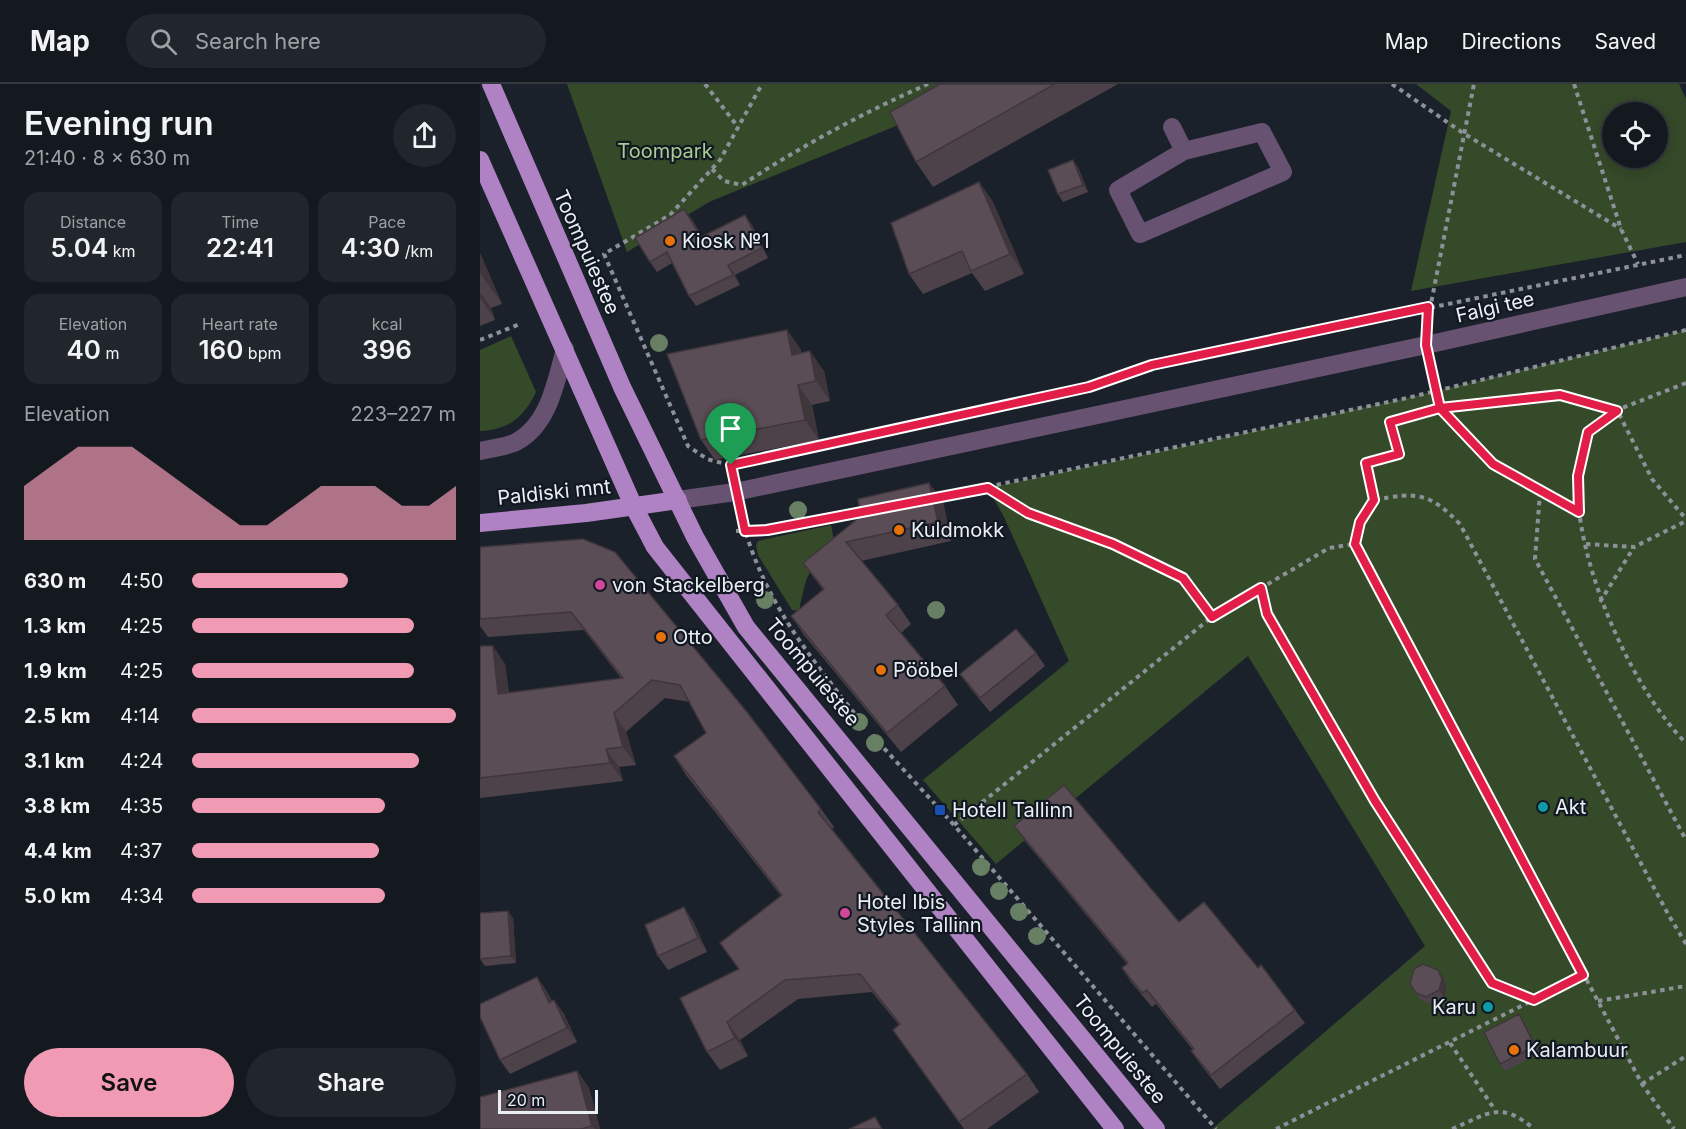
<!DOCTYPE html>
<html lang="en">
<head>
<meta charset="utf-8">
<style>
	:root { --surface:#141920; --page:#21262d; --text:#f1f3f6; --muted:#9da0a5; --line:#33383e; --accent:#f19ab3 }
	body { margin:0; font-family:Inter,sans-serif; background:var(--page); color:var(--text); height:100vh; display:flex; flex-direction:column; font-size:22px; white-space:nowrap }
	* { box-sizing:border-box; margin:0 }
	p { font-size:20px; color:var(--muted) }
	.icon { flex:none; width:33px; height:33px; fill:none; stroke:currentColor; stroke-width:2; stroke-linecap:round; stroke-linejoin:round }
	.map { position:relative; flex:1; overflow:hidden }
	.side { display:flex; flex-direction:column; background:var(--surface); width:480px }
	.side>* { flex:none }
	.controls { position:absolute; left:1122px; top:18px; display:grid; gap:12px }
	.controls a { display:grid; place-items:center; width:66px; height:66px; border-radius:50%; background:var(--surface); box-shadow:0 3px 15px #0003,0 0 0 2px var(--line); font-size:30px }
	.scale { position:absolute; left:18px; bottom:15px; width:100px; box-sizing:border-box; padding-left:6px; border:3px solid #eaeef5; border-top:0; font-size:16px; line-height:21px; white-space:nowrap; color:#eaeef5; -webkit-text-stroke:4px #121821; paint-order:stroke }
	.pin { position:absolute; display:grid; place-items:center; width:51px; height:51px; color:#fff; margin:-62px -26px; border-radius:50% 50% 50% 0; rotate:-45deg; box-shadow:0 0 6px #0007 }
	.pin .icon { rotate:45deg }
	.round { display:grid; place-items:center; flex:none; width:63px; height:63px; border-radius:32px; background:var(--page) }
	.summary { display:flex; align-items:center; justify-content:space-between; height:102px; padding:0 24px }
	h1 { font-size:33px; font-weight:600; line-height:45px }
	.stats { display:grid; grid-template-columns:repeat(3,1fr); gap:9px; height:102px; padding:6px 24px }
	.stats div { display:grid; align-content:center; border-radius:15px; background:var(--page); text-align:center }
	.stats b { font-size:26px; font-weight:600 }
	.stats small { font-size:16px; font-weight:400 }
	.stats p { font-size:16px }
	.chart { height:168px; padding:12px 24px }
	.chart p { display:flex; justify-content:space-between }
	.chart svg { width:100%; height:108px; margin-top:6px; fill:var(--accent); opacity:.7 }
	.primary-button { display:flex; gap:12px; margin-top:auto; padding:12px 24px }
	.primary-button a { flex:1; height:69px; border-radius:36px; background:var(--accent); color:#111; font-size:24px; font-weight:600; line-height:69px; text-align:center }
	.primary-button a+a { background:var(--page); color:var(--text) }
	ul { padding:0 24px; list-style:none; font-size:20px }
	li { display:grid; grid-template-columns:96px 72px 1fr; align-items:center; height:45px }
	li i { height:15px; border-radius:8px; background:var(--accent) }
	header { display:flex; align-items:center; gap:36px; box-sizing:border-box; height:84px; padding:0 30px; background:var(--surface); border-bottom:2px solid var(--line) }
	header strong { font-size:28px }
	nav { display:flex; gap:33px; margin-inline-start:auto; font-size:21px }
	.search { width:420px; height:54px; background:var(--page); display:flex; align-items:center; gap:15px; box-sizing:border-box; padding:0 21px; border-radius:33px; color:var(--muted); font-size:22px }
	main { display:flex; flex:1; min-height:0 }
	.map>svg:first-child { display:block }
</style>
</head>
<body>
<header>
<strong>Map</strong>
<div class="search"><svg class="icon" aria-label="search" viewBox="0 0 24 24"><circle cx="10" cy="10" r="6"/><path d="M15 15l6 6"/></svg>Search here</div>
<nav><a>Map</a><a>Directions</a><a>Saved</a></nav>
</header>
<main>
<section class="side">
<div class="summary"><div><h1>Evening run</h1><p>21:40 · 8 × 630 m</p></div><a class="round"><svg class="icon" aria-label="share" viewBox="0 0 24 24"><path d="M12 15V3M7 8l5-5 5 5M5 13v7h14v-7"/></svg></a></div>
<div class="stats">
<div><p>Distance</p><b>5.04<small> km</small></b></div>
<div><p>Time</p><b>22:41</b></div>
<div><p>Pace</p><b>4:30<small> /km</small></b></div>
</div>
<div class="stats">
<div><p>Elevation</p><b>40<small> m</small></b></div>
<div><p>Heart rate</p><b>160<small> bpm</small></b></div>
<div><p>kcal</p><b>396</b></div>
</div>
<div class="chart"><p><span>Elevation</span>223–227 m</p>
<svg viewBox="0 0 160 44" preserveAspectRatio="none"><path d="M0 44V22L10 14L20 6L30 6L40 6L50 14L60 22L70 30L80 38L90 38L100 30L110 22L120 22L130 22L140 30L150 30L160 22V44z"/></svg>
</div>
<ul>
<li><b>630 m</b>4:50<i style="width:59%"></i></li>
<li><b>1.3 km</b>4:25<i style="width:84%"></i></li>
<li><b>1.9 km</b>4:25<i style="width:84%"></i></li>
<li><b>2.5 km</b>4:14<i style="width:100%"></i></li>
<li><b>3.1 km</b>4:24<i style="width:86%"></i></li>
<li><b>3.8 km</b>4:35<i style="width:73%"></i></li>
<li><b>4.4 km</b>4:37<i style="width:71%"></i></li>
<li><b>5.0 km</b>4:34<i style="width:73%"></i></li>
</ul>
<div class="primary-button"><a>Save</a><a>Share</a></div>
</section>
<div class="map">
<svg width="1206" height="1045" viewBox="0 0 1206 1045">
	<rect width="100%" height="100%" fill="#1b212b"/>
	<g fill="#354a29" fill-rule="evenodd">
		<polygon points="87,0 519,0 229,118 147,168"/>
		<path d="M 936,0 L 1199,0 L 1206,15 L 1206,158 L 931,207 L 971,27 ZM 1132,28 L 1178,28 L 1178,74 L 1132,74 Z"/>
		<polygon points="1206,246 1206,1045 732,1045 945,862 768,572 516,780 443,696 589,577 524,433 508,404 927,314"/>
		<path d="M 31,252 L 56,308 C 44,333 29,346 0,347 L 0,266 Z"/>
		<path d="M 351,441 L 355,462 C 326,487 327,490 319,527 L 312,526 L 278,471 L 276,461 L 278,457 Z"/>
	</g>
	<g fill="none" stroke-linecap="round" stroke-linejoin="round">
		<g stroke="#8c9199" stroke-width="4" stroke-dasharray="4.5 4.5" stroke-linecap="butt">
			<polyline points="225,0 258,43"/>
			<polyline points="912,0 983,49 1141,145"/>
			<polyline points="1094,0 1141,145 1158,180"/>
			<path d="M 232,85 L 244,97 L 262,101 C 321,62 383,29 448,0"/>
			<polyline points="948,235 994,0"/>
			<polyline points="0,256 40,240"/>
			<polyline points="952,286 960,324 910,338 919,370 886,379 894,416 880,438 875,460 1162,1000 1194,1045"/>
			<path d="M 1206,299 L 1137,326 L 1108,348 C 1105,363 1099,378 1098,393 C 1093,472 1150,603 1206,659"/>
			<polyline points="609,303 672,281 1206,171"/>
			<polyline points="250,381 227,375 208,362 124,170 190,131 240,76 282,0"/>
			<polyline points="509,404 548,429 633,460 703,494 732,533"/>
			<polyline points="1060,408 1055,475 1206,756"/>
			<polyline points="455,414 927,314 1206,246"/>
			<path d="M 895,416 C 936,408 949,408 980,440 L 1188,830 L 1206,860"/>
			<polyline points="1099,428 1013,380 960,324 1080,311 1137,326 1172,395 1206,435"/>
			<path d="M 261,432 C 284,520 330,572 385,643"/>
			<polyline points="256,447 287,446 383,428"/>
			<polyline points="1106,460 1154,463 1206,437"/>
			<polyline points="781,504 787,530 895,717 1012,899 1054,916"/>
			<polyline points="1120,518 1154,463"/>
			<polyline points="392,651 474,741 736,1045"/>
			<polyline points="474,741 732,533 849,464 875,460"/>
			<polyline points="1118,917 1206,902"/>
			<polyline points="970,959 1015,1026"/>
			<polyline points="1162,1000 1206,972"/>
			<polyline points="796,1045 1103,891"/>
			<path d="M 972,1045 C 1008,1030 1020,1016 1054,1045"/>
		</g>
		<g stroke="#675271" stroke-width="18">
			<polyline points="692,43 704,67 638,106 660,150 803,88 782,48 704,67"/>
			<path d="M 0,367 C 11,364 27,363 36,358 C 69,341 76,297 85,265"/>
			<polyline points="198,416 255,408 946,261 1206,203"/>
		</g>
		<g stroke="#af83c3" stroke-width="18">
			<polyline points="11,0 142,303 215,453 266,543 676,1045"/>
			<polyline points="0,76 153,421 175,463 635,1045"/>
			<polyline points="0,439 106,429 198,416"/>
		</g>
	</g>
	<g fill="#677f63">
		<circle cx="179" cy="259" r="9"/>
		<circle cx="318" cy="426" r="9"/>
		<circle cx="285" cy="516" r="9"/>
		<circle cx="456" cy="526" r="9"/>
		<circle cx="379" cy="638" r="9"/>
		<circle cx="395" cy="659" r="9"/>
		<circle cx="501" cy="783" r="9"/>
		<circle cx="519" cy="807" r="9"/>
		<circle cx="539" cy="828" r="9"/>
		<circle cx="557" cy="852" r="9"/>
	</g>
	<g fill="#4d4249">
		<polygon points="460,0 638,0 453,103 436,78"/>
		<polygon points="598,83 608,108 583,118 578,110"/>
		<polygon points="499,98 513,118 544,190 505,207 492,189 443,210 429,190"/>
		<polygon points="265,131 272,141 288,174 255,191 260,201 216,222 209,212 192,179 177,188 170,178 211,134 222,152"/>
		<polygon points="0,169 22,220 11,224 15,236 0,242"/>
		<polygon points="307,246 321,266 321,269 344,287 350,317 332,321 339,356 235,376 221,356"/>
		<polygon points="463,417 471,457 381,477 418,521 431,540 421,549 465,602 478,621 421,668 324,551 311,532 343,506 323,479 381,432"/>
		<polygon points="103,455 341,725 354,743 352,745 547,990 559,1008 507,1045 484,1045 413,946 419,941 392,908 318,915 260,956 268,972 240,986 227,968 259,885 240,859 301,812 206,691 194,672 226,649 210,618 185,614 146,648 156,681 139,683 143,697 0,714 0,562 25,580 29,609 141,594 104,546 8,553 0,542 0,463"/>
		<polygon points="556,569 565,582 510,628 490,604 480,590"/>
		<polygon points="534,742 778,884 815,926 825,939 740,1005 721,981 711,967 713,966 676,920 672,923 651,898 642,884 647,880 544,756"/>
		<polygon points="33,834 36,879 5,882 0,875"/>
		<polygon points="213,837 227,868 188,886 178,872"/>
		<polygon points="57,893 66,906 72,917 74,916 84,930 97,958 30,990 20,976"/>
		<polygon points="963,893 967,902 964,913 950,920 941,916 930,900"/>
		<polygon points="1044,938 1060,969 1025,987 1020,980"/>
		<polygon points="97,987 109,1004 120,1045 0,1045"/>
	</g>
	<g fill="#3f363c">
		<polygon points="593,76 598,83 608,108 603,101"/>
		<polygon points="499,98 513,118 544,190 530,170"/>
		<polygon points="265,131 272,141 288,174 282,164"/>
		<polygon points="0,169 22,220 0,189"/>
		<polygon points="248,181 255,191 260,201 253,191"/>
		<polygon points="0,208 11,224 15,236 0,214"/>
		<polygon points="307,246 321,266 326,291 312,271"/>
		<polygon points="330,267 344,287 350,317 336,297"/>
		<polygon points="318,301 332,321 339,356 325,336"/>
		<polygon points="449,399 463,417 471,457 458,438"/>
		<polygon points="13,562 25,580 31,628 18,610"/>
		<polygon points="134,629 146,648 156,681 143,663"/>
		<polygon points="126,665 139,683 143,697 130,679"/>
		<polygon points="204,823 213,837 227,868 218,854"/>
		<polygon points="28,827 33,834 36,879 31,872"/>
		<polygon points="958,886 963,893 967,902 964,913 959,906"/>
		<polygon points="57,893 66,906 79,932 69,919"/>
		<polygon points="74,916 84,930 97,958 87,944"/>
		<polygon points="1039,930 1044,938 1060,969 1055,962"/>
		<polygon points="247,938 260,956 268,972 255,954"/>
		<polygon points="97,987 109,1004 120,1045 115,1045 112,1042"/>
	</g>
	<g fill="#5a4d55" stroke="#3f363c" stroke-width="1.5">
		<polygon points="460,0 575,0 436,78 410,28"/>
		<polygon points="593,76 603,101 578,110 568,86"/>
		<polygon points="499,98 530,170 491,187 482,167 429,190 411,139"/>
		<polygon points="204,125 221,153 265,131 282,164 248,181 253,191 209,212 187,168 170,178 155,154"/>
		<polygon points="307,246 312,271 330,267 336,297 318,301 325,336 221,356 187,270"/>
		<polygon points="449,399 458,438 366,458 418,521 406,531 465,602 407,649 311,532 344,505 323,479 381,432 378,415"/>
		<polygon points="103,455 135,468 267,628 341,725 338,728 547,990 479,1038 413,946 420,940 380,890 305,896 247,938 255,954 227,968 200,914 259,885 240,859 302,811 194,672 226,649 200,601 172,596 134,629 143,663 126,665 130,679 0,694 0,562 13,562 18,610 143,594 91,528 0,535 0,463"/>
		<polygon points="536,545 556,569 500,614 480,590"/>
		<polygon points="584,701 699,838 724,818 778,884 781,881 815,926 731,991 711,967 714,965 667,906 662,909 642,884 648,879 534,742"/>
		<polygon points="204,823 218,854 178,872 165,841"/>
		<polygon points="28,827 31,872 0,875 0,829"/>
		<polygon points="943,880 958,886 962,895 959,906 946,913 936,909 930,900 934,885"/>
		<polygon points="57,893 69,919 74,916 87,944 20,976 0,933 0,920"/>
		<polygon points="1039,930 1055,962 1020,980 1004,948"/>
		<polygon points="97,987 112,1042 101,1045 0,1045 0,1013"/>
		<polygon points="395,1033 402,1045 369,1045"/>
	</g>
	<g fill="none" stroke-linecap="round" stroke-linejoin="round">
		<g stroke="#fff" stroke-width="12">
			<polyline id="route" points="251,381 265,447 287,446 508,404 548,429 633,460 703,494 732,533 781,504 787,530 895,717 1012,899 1054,916 1103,891 875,460 880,438 894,416 886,379 919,370 910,338 960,324 1080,311 1137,327 1108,348 1098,392 1099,428 1013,380 960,324 946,261 948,223 672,281 609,303 251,381"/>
		</g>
		<use href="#route" stroke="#e11d48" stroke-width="8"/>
	</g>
	<g fill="#e8710a" stroke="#121821" stroke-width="2">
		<circle cx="190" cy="157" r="6"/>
		<circle cx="419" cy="446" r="6"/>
		<circle cx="181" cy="553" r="6"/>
		<circle cx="401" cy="586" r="6"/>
		<circle cx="1034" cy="966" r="6"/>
	</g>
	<g fill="#d1479c" stroke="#121821" stroke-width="2">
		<circle cx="120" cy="501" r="6"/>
		<circle cx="365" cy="829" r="6"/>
	</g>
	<g fill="#0f9aa8" stroke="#121821" stroke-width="2">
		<circle cx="1063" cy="723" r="6"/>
		<circle cx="1008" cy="923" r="6"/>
	</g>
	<rect fill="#1a4fb4" stroke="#121821" stroke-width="2" x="454" y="720" width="12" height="12" rx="3"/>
	<g text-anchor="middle" stroke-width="4.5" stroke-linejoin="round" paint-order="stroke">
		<g font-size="20" fill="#a6cc90" stroke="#121821">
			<text x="185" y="74">Toompark</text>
		</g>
		<g font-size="20" fill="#eaeef5" stroke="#121821" text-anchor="start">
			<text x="202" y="164">Kiosk №1</text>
			<text x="431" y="453">Kuldmokk</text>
			<text x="132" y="508">von Stackelberg</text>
			<text x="193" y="560">Otto</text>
			<text x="413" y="593">Pööbel</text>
			<text x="1075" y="730">Akt</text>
			<text x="472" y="733">Hotell Tallinn</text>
			<text x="377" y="825">Hotel Ibis<tspan x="377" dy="23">Styles Tallinn</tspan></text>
			<text x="996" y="930" text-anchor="end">Karu</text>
			<text x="1046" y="973">Kalambuur</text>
		</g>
		<g font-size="20" fill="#eaeef5" stroke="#121821">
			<text transform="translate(107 168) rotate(66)" y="7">Toompuiestee</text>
			<text transform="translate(1015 223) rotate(-13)" y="7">Falgi tee</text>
			<text transform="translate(74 408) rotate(-6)" y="7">Paldiski mnt</text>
			<text transform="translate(333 588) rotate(50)" y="7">Toompuiestee</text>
			<text transform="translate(640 965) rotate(51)" y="7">Toompuiestee</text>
		</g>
	</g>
</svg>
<div class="controls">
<a><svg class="icon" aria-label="locate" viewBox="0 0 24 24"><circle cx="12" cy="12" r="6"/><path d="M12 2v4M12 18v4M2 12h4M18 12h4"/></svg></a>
</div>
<div class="scale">20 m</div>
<div class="pin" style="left:251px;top:381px;background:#1e9e55"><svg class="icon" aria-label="arrive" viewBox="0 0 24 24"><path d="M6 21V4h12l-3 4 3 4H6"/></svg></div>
</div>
</main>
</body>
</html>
